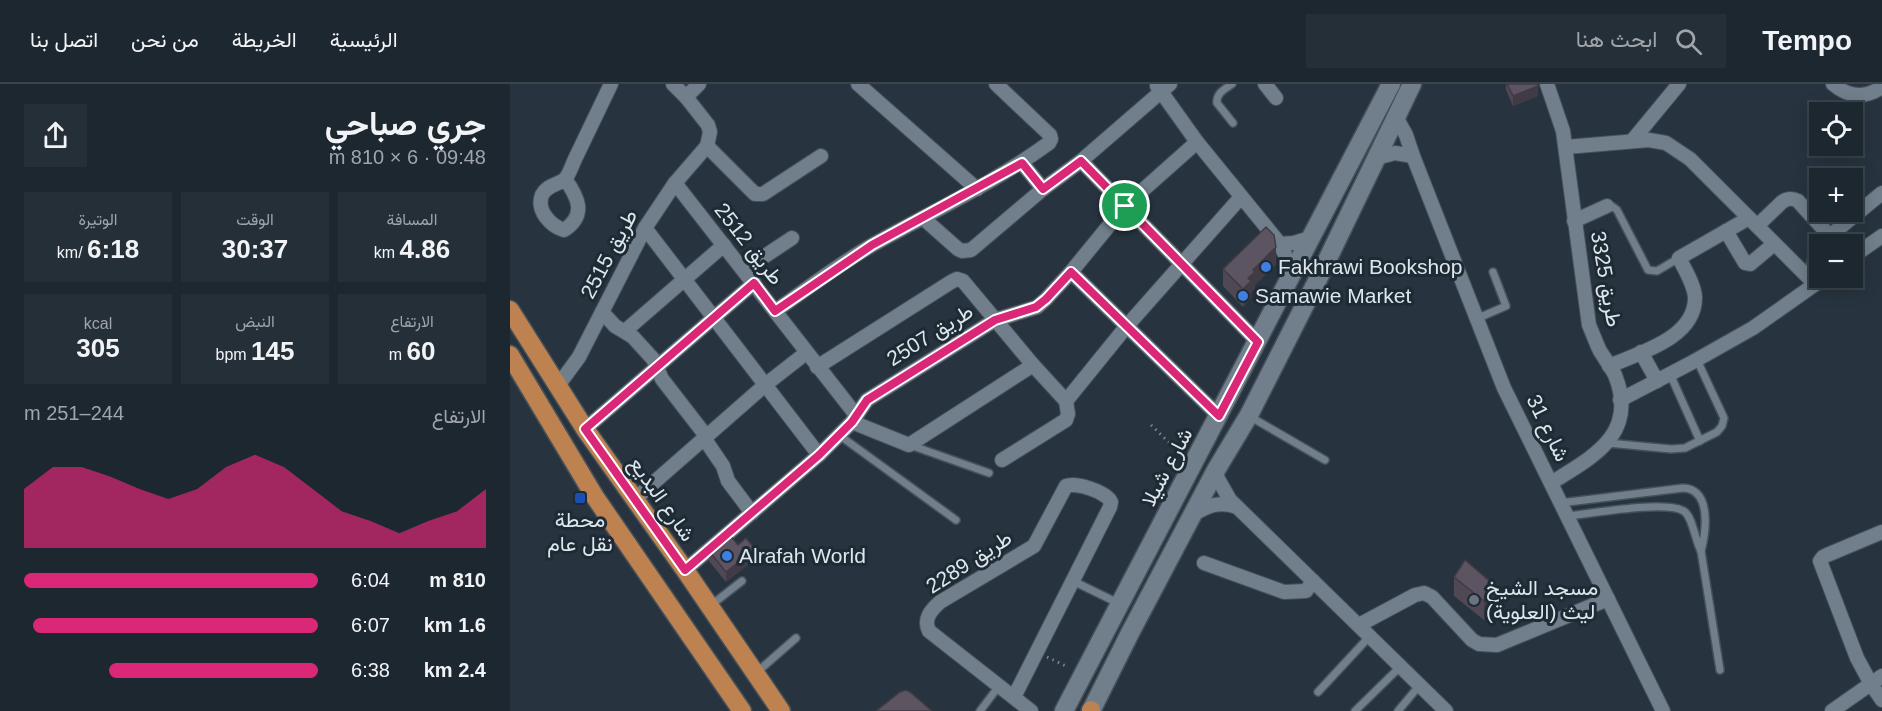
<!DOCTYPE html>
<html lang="ar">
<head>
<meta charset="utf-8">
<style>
	:root { --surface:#1d272f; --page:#252f37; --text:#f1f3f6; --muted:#a0a5aa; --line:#3b444b; --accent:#db2777 }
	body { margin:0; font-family:Helvetica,Vazirmatn,sans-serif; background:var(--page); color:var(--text); direction:rtl; height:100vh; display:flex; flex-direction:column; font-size:22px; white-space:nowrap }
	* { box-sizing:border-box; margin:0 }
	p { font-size:20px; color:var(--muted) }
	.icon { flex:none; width:33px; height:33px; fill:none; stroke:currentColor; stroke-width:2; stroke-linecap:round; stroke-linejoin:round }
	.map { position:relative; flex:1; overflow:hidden; direction:ltr }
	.side { display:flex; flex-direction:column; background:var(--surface); width:510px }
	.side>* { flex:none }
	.buttons { position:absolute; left:1299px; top:18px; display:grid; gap:12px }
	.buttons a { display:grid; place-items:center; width:54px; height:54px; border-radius:0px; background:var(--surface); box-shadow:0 3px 15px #0003,0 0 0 2px var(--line); font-size:30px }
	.pin { position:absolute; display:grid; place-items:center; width:51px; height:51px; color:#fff; margin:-26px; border:3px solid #fff; border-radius:50%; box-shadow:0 2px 6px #0007 }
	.round { display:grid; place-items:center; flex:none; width:63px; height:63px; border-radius:0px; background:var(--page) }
	.head { display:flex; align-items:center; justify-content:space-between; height:102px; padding:0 24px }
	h1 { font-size:33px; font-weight:700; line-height:45px }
	.stats { display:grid; grid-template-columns:repeat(3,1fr); gap:9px; height:102px; padding:6px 24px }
	.stats div { display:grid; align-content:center; border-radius:0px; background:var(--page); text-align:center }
	.stats b { font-size:26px; font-weight:700 }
	.stats small { font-size:16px; font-weight:400 }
	.stats p { font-size:16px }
	.chart { height:168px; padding:12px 24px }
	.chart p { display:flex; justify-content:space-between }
	.chart svg { width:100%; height:108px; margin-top:6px; fill:var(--accent); opacity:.7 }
	ul { padding:0 24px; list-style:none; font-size:20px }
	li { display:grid; grid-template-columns:96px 72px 1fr; align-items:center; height:45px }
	li i { height:15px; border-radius:8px; background:var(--accent) }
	header { display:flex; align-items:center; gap:36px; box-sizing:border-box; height:84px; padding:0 30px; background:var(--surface); border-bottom:2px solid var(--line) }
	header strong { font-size:28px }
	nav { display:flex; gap:33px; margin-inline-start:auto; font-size:21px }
	.search { width:420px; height:54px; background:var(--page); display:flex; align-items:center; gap:15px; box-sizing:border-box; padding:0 21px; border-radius:0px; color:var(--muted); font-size:22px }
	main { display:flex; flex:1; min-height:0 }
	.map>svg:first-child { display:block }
</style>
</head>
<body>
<header>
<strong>Tempo</strong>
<div class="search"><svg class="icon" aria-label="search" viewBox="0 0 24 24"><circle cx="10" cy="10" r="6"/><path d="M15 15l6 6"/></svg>ابحث هنا</div>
<nav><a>الرئيسية</a><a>الخريطة</a><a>من نحن</a><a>اتصل بنا</a></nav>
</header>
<main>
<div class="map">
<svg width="1372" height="627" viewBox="0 0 1372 627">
	<rect width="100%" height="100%" fill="#27343f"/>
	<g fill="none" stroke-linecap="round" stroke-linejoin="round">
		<g stroke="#465059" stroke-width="10">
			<g id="lane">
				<path d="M 722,0 C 715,5 706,9 707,19 L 723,39"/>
				<polyline points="1097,122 1103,123 1107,126 1138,186 1147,187 1169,174"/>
				<polyline points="966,235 996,222 983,188"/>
				<polyline points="1160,290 1190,357"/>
				<polyline points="739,332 815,376"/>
				<polyline points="329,351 446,436"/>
				<polyline points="1098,359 1161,365 1175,364 1207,348 1212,342 1214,334 1187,276"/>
				<polyline points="400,361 479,389"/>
				<path d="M 1050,419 L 1173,404 C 1202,405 1196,448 1191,467 L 1210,586"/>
				<path d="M 1057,432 C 1079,430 1159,415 1175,428 C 1183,435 1185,456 1191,467"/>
				<polyline points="563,497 608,519"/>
				<polyline points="200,522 232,497"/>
				<polyline points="246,589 286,554"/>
				<polyline points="808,608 860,552"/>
				<polyline points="470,627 489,602"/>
				<polyline points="845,627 890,583"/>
				<polyline points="888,627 909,602"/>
			</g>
		</g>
		<g stroke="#465059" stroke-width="16">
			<g id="street">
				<polyline points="163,0 176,13"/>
				<polyline points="348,0 467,105"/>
				<polyline points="755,0 766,14"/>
				<path d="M 1037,0 L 1053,47 L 1079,241 C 1083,250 1086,259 1090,267 C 1095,275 1101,283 1105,291 C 1129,351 1082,373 1041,399"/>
				<path d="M 1323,0 C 1338,13 1355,15 1372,3"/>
				<polyline points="647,2 687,58 770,160 778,177 779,196"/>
				<polyline points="886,33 896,51 903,72 994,304 1153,627"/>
				<polyline points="1122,57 1169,0"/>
				<polyline points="197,62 245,110 253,110 311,72"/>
				<polyline points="1056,63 1139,56 1156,59 1180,75 1305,200"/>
				<polyline points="866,74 885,69 903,72"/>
				<polyline points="571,77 748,258"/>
				<polyline points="512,79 533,105"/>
				<path d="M 55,95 C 68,113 77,131 54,146 C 41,142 26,127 32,111 C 37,101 47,101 54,96 C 59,92 62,81 65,75 C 77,50 89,25 101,0"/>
				<path d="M 165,99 C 226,176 285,254 346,331"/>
				<polyline points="413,134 448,165 452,167 461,166 533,105 571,77 660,0"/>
				<polyline points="1064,137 1097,122"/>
				<path d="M 1247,142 L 1272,118 C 1278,114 1282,114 1288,117 L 1319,151"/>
				<polyline points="135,144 309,371"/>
				<polyline points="1216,147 1235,179 1240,180 1264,160"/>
				<polyline points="770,160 784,159 800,154"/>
				<polyline points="1310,160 1372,109"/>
				<polyline points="1342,173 1372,152"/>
				<polyline points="234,186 282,154"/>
				<polyline points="561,188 709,332"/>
				<path d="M 1305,200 C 1302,185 1303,175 1310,161"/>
				<path d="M 265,227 C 297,205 329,180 364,160 C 423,127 484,99 539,59 L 541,55 L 540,51 L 486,0"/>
				<polyline points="92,228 105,242 123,253 143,275 152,295 193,348 198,360 213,382 218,397 242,429"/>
				<polyline points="115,247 214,161"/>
				<polyline points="1131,268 1147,297"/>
				<path d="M 1099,282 C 1129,269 1186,254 1185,213 C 1184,200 1175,186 1169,174 L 1239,134"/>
				<polyline points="307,283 441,198 447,195 453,197 523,281 556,317 558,330 556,336 492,376"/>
				<polyline points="47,303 69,273 135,144 165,99 197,62 200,48 198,41 176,13 189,0"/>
				<polyline points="1110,316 1181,279 1243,244 1314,194"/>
				<polyline points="556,317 616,243 731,113"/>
				<polyline points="342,338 399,361 523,281"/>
				<polyline points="75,345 244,199"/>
				<polyline points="706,386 708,395 720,416 936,627"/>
				<polyline points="125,415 255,301 296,269"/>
				<path d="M 684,430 C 699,421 710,417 727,423"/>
				<polyline points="1372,448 1317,471 1313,473 1310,477 1347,574 1361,600 1372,616"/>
				<polyline points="694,479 774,508 796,507 803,497"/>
				<polyline points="175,486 309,371 342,338 357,316 485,236 527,223 536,215 561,188 615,122 687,58"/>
				<polyline points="849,541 905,511 914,509 922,513 962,556 969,560 987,561 1098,515"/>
				<path d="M 504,613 L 600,423 L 601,418 C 597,408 566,398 556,402 L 524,462 L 430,518 C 421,526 413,535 419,547 L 521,627"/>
				<polyline points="1322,627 1372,592"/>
			</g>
		</g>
		<g stroke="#465059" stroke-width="21">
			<g id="secondary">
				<polyline points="554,627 881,0"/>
				<polyline points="581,627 620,549 706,386 739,331 809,193 902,0"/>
			</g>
		</g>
		<g stroke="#465059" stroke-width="21">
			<g id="primary">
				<polyline points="0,226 75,345 175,486 271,627"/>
				<polyline points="0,271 85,413 232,627"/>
				<polyline points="581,627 581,626"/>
			</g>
		</g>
		<g stroke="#7b858f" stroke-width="3" stroke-dasharray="1.5 4.5" stroke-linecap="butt">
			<polyline points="641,341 671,370"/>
			<polyline points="537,573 558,583"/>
		</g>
		<use href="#lane" stroke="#717f8c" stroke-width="7"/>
		<use href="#street" stroke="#717f8c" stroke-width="14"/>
		<use href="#secondary" stroke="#717f8c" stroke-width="18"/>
		<use href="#primary" stroke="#bd824f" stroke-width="18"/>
	</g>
	<g fill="#504854">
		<polygon points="996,0 1027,0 1028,12 1003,22 996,6"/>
		<polygon points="766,180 745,201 745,205 741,208 741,214 733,223 713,202 713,185"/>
		<polygon points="199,467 245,475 216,498 199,477"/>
		<polygon points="944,493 984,520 974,536 944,512"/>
	</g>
	<g fill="#413b45">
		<polygon points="1028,2 1028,12 1003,22 1003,12"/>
		<polygon points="766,163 766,180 745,201 745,205 741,208 741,214 733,223 733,205 743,186"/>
		<polygon points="245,465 245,475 216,498 216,488"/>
		<polygon points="984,501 984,520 974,536 974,517"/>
	</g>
	<g fill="#5d5462" stroke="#413b45" stroke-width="1.5">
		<polygon points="997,0 1027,0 1028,2 1003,12"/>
		<polygon points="756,143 764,151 766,163 743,186 745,188 738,194 741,197 733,205 713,185"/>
		<polygon points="219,450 228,461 236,454 245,465 216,488 199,467"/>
		<polygon points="955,476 984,501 974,517 944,493"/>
		<polygon points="396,606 400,608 422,627 366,627 390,608"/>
	</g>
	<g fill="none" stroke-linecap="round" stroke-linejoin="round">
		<g stroke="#fff" stroke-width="12">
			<polygon id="route" points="571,77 748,258 709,332 561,188 536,215 526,223 485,236 357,316 342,338 309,371 175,486 75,345 244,199 265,227 362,161 512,79 533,105"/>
		</g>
		<use href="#route" stroke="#db2777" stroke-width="8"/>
	</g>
	<g fill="#3f7fe0" stroke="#1e2a34" stroke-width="2">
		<circle cx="756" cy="183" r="6"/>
		<circle cx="733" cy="212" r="6"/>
		<circle cx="217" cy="472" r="6"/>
	</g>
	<rect fill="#1a4fb4" stroke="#1e2a34" stroke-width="2" x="64" y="408" width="12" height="12" rx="3"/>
	<circle fill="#6b7280" stroke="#1e2a34" stroke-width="2" cx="964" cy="516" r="6"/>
	<g text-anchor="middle" stroke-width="6" stroke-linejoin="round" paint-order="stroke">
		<g font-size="21" fill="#dee6ed" stroke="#1e2a34">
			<text transform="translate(239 160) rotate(52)" y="7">طريق 2512</text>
			<text transform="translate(99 170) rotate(-62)" y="7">طريق 2515</text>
			<text transform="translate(1096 195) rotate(80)" y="7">طريق 3325</text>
			<text transform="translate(420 251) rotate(-32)" y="7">طريق 2507</text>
			<text transform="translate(1038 344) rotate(64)" y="7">شارع 31</text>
			<text transform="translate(657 383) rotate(-62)" y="7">شارع شيلا</text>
			<text transform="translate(152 415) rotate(55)" y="7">شارع البديع</text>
			<text transform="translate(459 478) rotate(-33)" y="7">طريق 2289</text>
		</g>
		<g font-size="21" fill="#dee6ed" stroke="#1e2a34" text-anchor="start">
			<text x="768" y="190">Fakhrawi Bookshop</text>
			<text x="745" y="219">Samawie Market</text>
			<text x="70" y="443" text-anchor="middle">محطة<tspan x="70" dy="24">نقل عام</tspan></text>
			<text x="229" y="479">Alrafah World</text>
			<text x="976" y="511">مسجد الشيخ<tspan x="976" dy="24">ليث (العلوية)</tspan></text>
		</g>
	</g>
</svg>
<div class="buttons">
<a><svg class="icon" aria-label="locate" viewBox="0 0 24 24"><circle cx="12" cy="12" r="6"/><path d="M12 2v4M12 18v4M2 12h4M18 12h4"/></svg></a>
<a>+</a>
<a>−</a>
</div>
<div class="pin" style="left:615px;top:122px;background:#1e9e55"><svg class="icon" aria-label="arrive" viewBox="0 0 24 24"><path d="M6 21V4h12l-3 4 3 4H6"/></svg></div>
</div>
<section class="side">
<div class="head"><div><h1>جري صباحي</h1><p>09:48 · 6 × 810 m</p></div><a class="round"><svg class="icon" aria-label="share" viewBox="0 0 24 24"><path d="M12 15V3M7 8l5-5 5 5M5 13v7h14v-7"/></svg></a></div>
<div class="stats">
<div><p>المسافة</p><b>4.86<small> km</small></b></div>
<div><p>الوقت</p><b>30:37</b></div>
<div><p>الوتيرة</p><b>6:18<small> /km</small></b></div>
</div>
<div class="stats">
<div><p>الارتفاع</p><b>60<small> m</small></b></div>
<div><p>النبض</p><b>145<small> bpm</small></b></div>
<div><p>kcal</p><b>305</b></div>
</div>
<div class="chart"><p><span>الارتفاع</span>244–251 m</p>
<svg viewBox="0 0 160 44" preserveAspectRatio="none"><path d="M0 44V20L10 11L20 11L30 15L40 20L50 24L60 20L70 11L80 6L90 11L100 20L110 29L120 33L130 38L140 33L150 29L160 20V44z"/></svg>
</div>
<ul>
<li><b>810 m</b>6:04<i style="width:100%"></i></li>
<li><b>1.6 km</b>6:07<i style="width:97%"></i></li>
<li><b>2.4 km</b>6:38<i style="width:71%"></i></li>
</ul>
</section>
</main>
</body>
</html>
